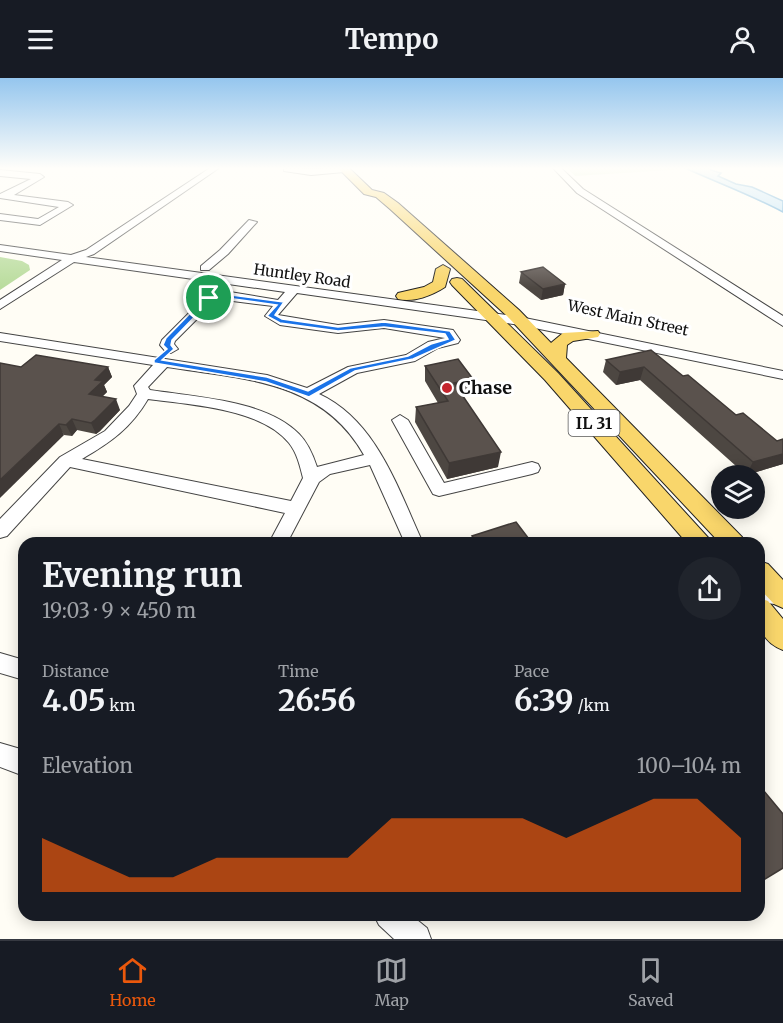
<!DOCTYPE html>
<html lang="en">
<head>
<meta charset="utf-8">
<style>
	:root { --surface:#171b24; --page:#20242c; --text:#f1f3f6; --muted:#9ea1a6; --line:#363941; --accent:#ea580c }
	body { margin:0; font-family:Merriweather,serif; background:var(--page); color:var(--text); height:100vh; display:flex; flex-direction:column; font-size:22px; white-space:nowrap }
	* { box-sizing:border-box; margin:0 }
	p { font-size:20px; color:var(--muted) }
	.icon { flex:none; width:33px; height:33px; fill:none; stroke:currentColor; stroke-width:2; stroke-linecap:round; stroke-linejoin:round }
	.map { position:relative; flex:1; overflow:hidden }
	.details { position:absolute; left:18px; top:459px; width:747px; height:384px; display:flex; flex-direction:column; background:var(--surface); border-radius:18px; box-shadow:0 3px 15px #0003 }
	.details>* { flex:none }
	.buttons { position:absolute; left:711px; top:387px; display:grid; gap:12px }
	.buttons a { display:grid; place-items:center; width:54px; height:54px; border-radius:50%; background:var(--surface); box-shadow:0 3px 15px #0003; font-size:30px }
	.pin { position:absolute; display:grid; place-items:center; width:51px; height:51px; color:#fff; margin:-26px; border:3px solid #fff; border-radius:50%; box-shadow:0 2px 6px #0007 }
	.round { display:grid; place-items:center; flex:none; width:63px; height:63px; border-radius:32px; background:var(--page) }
	.overview { display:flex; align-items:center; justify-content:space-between; height:102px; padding:0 24px }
	h1 { font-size:33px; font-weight:700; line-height:45px }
	.metrics { display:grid; grid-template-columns:repeat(3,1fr); gap:9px; height:102px; padding:6px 24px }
	.metrics div { display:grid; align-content:center }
	.metrics b { font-size:30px; font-weight:700 }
	.metrics small { font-size:16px; font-weight:400 }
	.metrics p { font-size:16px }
	.chart { height:168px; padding:12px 24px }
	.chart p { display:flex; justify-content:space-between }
	.chart svg { width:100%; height:108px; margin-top:6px; fill:var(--accent); opacity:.7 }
	header { display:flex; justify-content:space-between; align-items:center; height:78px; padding:0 24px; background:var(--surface); font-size:27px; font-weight:700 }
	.tab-bar { display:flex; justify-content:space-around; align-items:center; height:84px; border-top:2px solid var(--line); background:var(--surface); font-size:16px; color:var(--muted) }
	.tab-bar a { display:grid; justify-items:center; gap:3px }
	.tab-bar .active { color:var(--accent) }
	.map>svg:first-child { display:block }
</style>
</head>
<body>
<header><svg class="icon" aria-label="menu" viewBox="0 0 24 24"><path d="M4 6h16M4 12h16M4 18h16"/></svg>Tempo<svg class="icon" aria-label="person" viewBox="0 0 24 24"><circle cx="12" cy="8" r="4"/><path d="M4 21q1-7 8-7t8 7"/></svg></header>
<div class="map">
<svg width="783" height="861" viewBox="0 0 783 861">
	<rect width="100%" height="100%" fill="#fffdf5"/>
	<polygon fill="#d5ebbd" points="567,90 684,90 687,91 575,98"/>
	<polygon fill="#b9dc9c" points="0,179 22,183 29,187 30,192 0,212"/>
	<path fill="#b9e0f7" stroke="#3f96cf" stroke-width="1.5" d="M 685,90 L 710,90 L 711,92 L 721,95 L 718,98 L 736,106 L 752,109 L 783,123 L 783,134 C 751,117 718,105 685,90 Z"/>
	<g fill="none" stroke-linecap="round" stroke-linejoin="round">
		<g stroke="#444" stroke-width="2">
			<g id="minor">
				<path d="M 210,90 L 219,90 L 94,176 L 86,179 L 520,239 L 783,293 L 783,301 L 520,247 L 297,215 L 278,237 L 338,247 L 384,242 L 453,252 L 460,262 L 458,265 L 438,270 L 415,283 L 357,295 L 319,316 C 377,343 398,411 423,465 L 405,465 L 370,387 L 330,396 L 319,404 L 287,465 L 269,465 L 285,435 L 70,389 L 7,458 L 0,460 L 0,441 L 60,379 L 105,353 L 129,328 L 137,316 L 134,308 L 153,287 L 0,263 L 0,255 L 267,297 L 307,310 L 348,289 L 406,277 L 428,264 L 445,260 L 384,250 L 338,255 L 280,247 L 265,238 L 273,228 L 217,221 L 175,263 L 174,266 L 178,271 L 171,275 L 166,274 L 160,267 L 162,262 L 210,214 L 230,214 L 278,222 L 285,214 L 74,184 L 0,231 L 0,222 L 62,182 L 0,173 L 0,167 L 71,177 L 86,172 ZM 167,289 C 243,301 322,302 364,377 L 317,389 C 313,377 308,365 299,356 C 266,322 195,319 150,312 L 148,309 ZM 148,321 C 190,327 261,330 289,365 C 297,375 300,388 303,400 L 291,423 L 82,381 C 111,364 131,350 148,321 Z"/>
				<polygon points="284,90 311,91 347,90 348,91 344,94 311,97 284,93"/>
				<polygon points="553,90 561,90 583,111 783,238 783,248 577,115"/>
				<polygon points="0,92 40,96 44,99 14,117 68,124 73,127 40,147 0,142 0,136 38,141 59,129 0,120 0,116 31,101 0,98"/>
				<polygon points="249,142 257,144 228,176 209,192 201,192 201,188 220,172"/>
				<polygon points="400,337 408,342 444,405 532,384 538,386 540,390 538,394 532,396 439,418 433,416 392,342"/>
				<polygon points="759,508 783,511 783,527 759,524"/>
				<polygon points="0,575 24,582 24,602 0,595"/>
				<polygon points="0,665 24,672 24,698 0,689"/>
				<polygon points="374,837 411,837 427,850 431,861 394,861 379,847"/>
			</g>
		</g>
		<g stroke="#222" stroke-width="2">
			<g id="major">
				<polygon points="338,90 349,90 372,112 384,115 398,125 519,232 551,265 563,255 598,253 600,256 598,259 573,263 567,267 566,280 742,459 746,465 720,465 507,238 390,131 376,119 364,116"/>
				<path d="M 443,187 L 450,191 L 445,209 C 433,217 413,225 398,221 L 396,218 L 398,215 L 424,209 L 433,204 L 436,191 Z"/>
				<polygon points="457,200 462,201 558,295 713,465 687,465 545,302 452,207 450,204 452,201"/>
				<polygon points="759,483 768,486 783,502 783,530 774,526 759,510"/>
				<path d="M 759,520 L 768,523 L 783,541 L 783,572 C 757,562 759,543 759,520 Z"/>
			</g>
		</g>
		<use href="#minor" fill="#fff" fill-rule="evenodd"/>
		<use href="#major" fill="#f9d66b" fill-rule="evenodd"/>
	</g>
	<g fill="#4d4742">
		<polygon points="521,194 565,206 563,217 541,222 519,205"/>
		<polygon points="606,282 683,298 736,337 777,363 783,361 783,386 746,397 640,302 616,307 603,294"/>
		<polygon points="425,288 473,301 471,316 463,318 498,389 447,401 415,344 416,329 438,325 425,303"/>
		<polygon points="21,289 108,289 112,299 104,307 107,314 102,319 120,332 100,353 96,356 77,352 72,358 64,357"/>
		<polygon points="472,458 532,465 471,465"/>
	</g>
	<g fill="#3f3936">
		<polygon points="565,206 563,217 541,222 543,211"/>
		<polygon points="108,289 112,299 104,307 107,314 93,327 89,316 95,302"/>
		<polygon points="644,289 640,302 616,307 620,294"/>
		<polygon points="473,301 471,316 453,320 454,305"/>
		<polygon points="116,321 120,332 100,353 96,356 91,345"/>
		<polygon points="72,341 77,352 72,358 66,347"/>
		<polygon points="59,346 64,357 0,420 0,402"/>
		<polygon points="501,374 498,389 447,401 449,385"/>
		<polygon points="783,376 783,386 746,397 753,384"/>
	</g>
	<g fill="#5a524d" stroke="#3f3936" stroke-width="1.5">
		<polygon points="543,189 565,206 543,211 521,194"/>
		<polygon points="651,272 683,298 688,297 736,337 743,335 777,363 783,361 783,376 753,384 644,289 620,294 606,282"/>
		<polygon points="36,277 108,289 95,302 103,303 89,316 116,321 95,342 91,345 72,341 66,347 59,346 0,402 0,285 21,289"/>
		<polygon points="458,281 473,301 454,305 501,374 449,385 416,329 448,323 425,288"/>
		<polygon points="516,444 532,465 477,465 472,458"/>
		<polygon points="546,462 548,465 537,465"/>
		<polygon points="759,707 783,736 783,790 760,804 759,803"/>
	</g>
	<linearGradient id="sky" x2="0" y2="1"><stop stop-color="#95c6ee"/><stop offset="0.43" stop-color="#fffefa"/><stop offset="1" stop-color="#fffefa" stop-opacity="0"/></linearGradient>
	<rect width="783" height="210" fill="url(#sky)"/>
	<path fill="#1a73e8" stroke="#fff" stroke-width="1.5" fill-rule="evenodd" d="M 216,215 L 284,224 L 275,237 L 282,241 L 338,249 L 384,244 L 450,253 L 456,262 L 413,281 L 355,293 L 309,319 L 266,304 L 154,285 L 154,282 L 167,271 L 163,267 L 166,260 L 206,219 ZM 219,219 L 277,227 L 267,238 L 280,245 L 338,253 L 384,249 L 445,256 L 448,261 L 431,266 L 408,278 L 350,290 L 308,313 L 267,299 L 162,282 L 174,271 L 171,267 L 172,262 L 211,222 Z"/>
	<circle fill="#c4262e" stroke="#fff" stroke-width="2" cx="447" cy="310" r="6"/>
	<g text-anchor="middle" stroke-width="6" stroke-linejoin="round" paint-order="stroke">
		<g font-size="15" fill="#111" stroke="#fff">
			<text transform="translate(302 198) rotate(8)" y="5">Huntley Road</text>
			<text transform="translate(628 240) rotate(12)" y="5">West Main Street</text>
		</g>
		<rect fill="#fff" stroke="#585858" stroke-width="1.5" x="568.5" y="332" width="51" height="26" rx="4.5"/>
		<g font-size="16" font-weight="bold" fill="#111">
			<text x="594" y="351">IL 31</text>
		</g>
		<g font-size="18" font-weight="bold" fill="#111" stroke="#fff" text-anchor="start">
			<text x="459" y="316">Chase</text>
		</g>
	</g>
</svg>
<div class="buttons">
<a><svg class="icon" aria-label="layers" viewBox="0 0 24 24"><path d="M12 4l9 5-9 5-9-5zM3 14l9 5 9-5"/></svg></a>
</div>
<div class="pin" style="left:209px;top:220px;background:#1e9e55"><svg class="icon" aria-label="arrive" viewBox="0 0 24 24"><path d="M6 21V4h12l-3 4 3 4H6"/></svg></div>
<section class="details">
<div class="overview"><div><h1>Evening run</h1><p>19:03 · 9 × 450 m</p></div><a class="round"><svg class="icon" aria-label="share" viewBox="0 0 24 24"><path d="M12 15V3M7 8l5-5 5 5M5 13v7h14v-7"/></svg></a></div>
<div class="metrics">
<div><p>Distance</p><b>4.05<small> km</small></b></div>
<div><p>Time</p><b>26:56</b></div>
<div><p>Pace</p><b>6:39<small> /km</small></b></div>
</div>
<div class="chart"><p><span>Elevation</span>100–104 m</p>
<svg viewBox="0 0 160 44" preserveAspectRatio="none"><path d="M0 44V22L10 30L20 38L30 38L40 30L50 30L60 30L70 30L80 14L90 14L100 14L110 14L120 22L130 14L140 6L150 6L160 22V44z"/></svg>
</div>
</section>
</div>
<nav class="tab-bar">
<a class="active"><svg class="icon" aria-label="home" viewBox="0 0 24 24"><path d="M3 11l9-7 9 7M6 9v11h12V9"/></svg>Home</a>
<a><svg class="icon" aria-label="map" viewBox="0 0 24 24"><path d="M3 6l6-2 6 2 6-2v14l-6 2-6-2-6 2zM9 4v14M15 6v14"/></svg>Map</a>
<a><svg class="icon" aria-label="saved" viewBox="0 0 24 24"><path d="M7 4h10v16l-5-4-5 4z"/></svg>Saved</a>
</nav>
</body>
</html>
